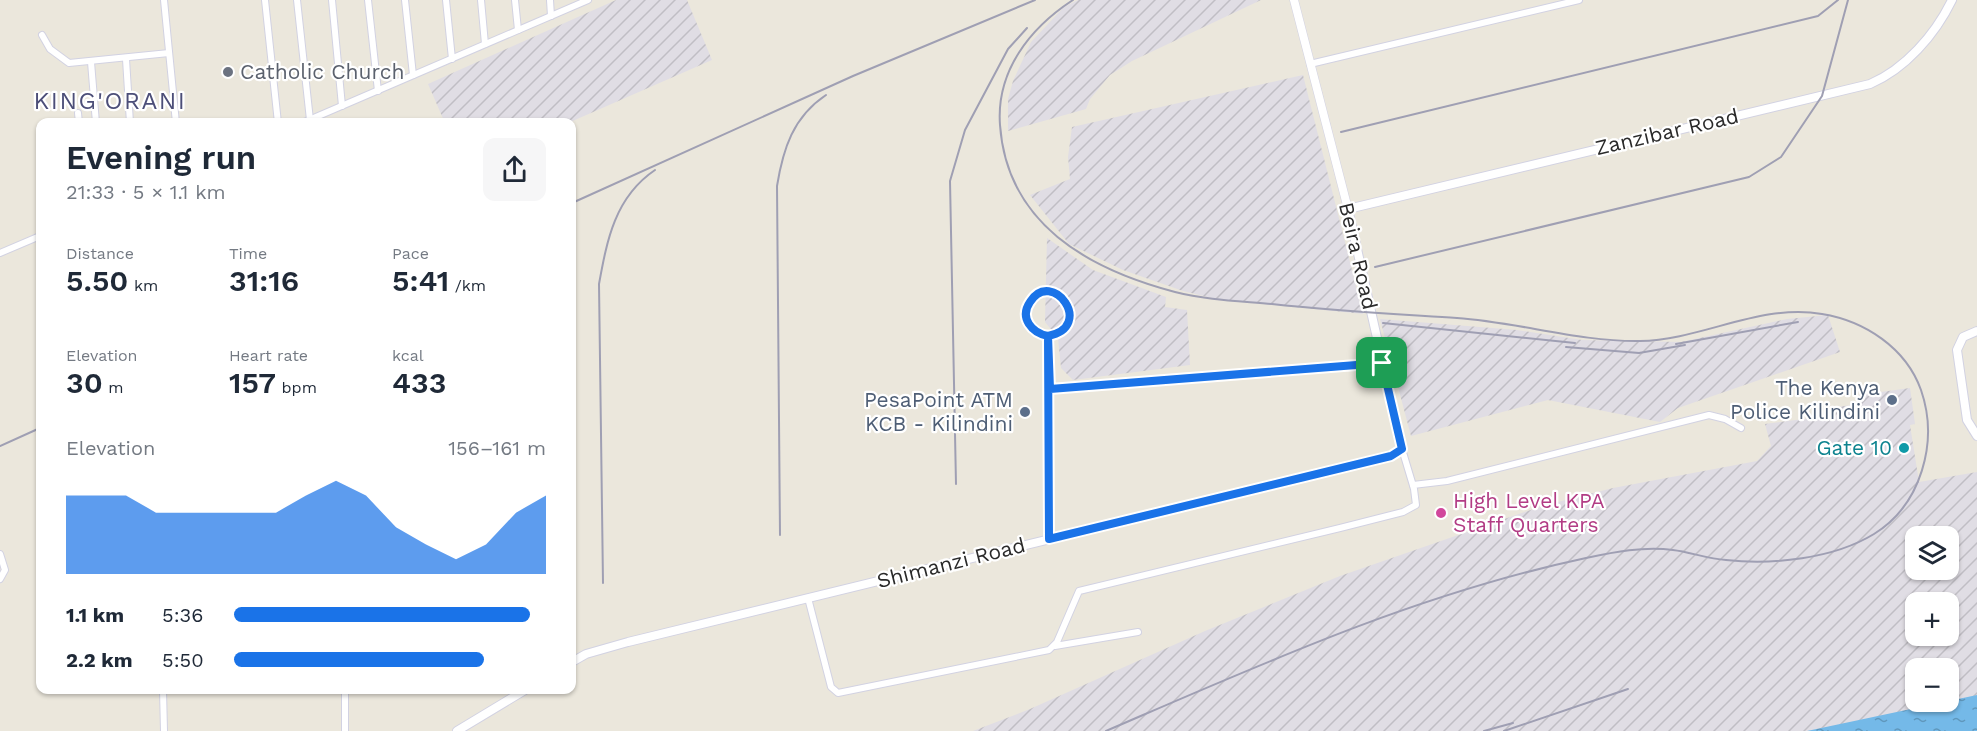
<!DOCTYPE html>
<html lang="en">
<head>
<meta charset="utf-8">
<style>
	:root { --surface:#fff; --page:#f6f6f7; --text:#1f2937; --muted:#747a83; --accent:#1a73e8 }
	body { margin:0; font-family:"Work Sans",sans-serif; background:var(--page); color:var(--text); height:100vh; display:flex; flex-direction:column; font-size:22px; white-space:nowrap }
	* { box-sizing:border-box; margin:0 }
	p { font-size:20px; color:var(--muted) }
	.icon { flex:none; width:33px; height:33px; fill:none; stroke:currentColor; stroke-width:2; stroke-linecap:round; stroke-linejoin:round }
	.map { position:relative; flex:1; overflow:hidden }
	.panel { position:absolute; left:36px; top:118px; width:540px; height:576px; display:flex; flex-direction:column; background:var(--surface); border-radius:12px; box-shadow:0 2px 4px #0004 }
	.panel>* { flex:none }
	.tools { position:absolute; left:1905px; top:526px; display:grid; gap:12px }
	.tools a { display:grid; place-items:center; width:54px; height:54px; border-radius:12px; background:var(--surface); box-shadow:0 2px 4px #0004; font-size:30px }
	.pin { position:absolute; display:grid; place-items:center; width:51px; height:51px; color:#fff; margin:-26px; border-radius:12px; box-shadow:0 3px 9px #0006 }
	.round { display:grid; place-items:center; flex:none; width:63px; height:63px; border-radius:12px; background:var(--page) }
	.overview { display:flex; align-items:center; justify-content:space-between; height:102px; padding:0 30px }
	h1 { font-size:33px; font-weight:600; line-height:45px }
	.metrics { display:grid; grid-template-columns:repeat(3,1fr); gap:9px; height:102px; padding:6px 30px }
	.metrics div { display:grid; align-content:center }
	.metrics b { font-size:30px; font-weight:600 }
	.metrics small { font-size:16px; font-weight:400 }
	.metrics p { font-size:16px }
	.chart { height:168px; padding:12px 30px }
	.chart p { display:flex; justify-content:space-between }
	.chart svg { width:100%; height:108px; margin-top:6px; fill:var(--accent); opacity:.7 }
	ul { padding:0 30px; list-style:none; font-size:20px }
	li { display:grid; grid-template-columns:96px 72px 1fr; align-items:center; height:45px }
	li i { height:15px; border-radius:8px; background:var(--accent) }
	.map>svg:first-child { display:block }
</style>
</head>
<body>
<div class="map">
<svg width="1977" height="731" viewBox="0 0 1977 731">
	<defs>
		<pattern id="industrial-furrows" width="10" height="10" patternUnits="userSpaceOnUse" patternTransform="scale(1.5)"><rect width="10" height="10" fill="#e0dde4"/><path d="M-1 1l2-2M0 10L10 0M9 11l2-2" fill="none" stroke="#c0bec4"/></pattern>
		<pattern id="water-ripples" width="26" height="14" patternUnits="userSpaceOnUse" patternTransform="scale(1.5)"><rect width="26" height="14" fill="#74b9e8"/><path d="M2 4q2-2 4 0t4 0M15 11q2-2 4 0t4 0" fill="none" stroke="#5f97bc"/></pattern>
	</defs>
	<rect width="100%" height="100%" fill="#ebe7dc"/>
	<g fill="url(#industrial-furrows)" fill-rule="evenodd">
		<polygon points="616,0 687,0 712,60 568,123 445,123 428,84"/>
		<polygon points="1078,0 1261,0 1132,61 1110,75 1090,99 1086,109 1008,131 1008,99 1013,81 1031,42 1064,7"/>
		<polygon points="1303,75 1363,314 1216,299 1183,291 1123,270 1069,244 1030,195 1070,179 1068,157 1072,127"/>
		<polygon points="1047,238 1093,270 1166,297 1165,307 1187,310 1190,365 1073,380 1061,368 1058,338 1045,322"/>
		<polygon points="1828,315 1840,352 1678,408 1660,422 1548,400 1411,436 1380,319 1517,330 1582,340 1681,342 1787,319"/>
		<path d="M 1910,388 L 1915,424 L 1910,425 L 1919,482 L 1977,472 L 1977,701 L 1835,731 L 973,731 L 1030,709 L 1205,631 L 1340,576 L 1542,506 L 1613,488 L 1757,461 L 1771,446 L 1765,424 L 1827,416 L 1830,408 L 1859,404 L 1859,395 ZM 1916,537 L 1948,537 L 1948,570 L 1916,570 ZM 1916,603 L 1948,603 L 1948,636 L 1916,636 ZM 1916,669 L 1948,669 L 1948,702 L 1916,702 Z"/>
	</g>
	<polygon fill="url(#water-ripples)" points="1977,695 1977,731 1807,731"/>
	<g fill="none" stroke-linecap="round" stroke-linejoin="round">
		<g stroke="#d2d2e2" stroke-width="8">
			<g id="minor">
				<polyline points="164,0 176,123"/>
				<polyline points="265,0 278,123"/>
				<polyline points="297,0 310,120"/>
				<polyline points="332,0 342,106"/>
				<polyline points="368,0 378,91"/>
				<polyline points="405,0 413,75"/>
				<polyline points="446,0 452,59"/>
				<polyline points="481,0 485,44"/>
				<polyline points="515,0 518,30"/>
				<polyline points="550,0 551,16"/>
				<polyline points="42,35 50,49 69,63 169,53"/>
				<polyline points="126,59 130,123"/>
				<polyline points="91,62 96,123"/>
				<polyline points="1310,64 1579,0"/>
				<polyline points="78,113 79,123"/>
				<polyline points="302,123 588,0"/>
				<polyline points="0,253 40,236"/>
				<circle cx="1048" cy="314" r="22"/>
				<polyline points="1048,336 1049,539"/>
				<polyline points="1050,389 1382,363"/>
				<polyline points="1413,485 1447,481 1709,415 1725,419 1741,428"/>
				<polyline points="0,554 5,570 0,579"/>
				<polyline points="808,598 831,687 838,693 1049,650 1057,642 1079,591 1340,528 1403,512 1416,505 1414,489 1402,449"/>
				<polyline points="1055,646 1138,632"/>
				<polyline points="163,690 164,731"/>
				<polyline points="345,690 345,731"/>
			</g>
		</g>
		<g stroke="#d2d2e2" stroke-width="9">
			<polyline id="tertiary" points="1294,0 1348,209"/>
		</g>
		<g stroke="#d2d2e2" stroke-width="10">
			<g id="secondary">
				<polyline points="1977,331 1963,337 1957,350 1967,420 1977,436"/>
				<path d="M 572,662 L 586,654 L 628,642 L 1391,456 L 1402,449 L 1348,209 L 1870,84 C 1905,69 1935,35 1952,0"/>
				<polyline points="457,731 525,690"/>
			</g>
		</g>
		<use href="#minor" stroke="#fff" stroke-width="6"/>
		<use href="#tertiary" stroke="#fff" stroke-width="8"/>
		<use href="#secondary" stroke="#fff" stroke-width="8"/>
		<g stroke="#9f9fb3" stroke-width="2">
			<path d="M 1073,0 C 1030,28 996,71 1000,125 C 1007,224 1088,269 1175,292 C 1207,300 1240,301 1272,304 C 1334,311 1395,314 1457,318 C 1518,322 1579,342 1640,341 C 1702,340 1760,303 1822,314 C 1865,321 1906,348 1921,390 C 1939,442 1921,505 1874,534 C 1833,559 1772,565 1726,560 C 1708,559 1690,552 1673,550 C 1644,546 1614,552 1586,558 C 1417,594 1264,663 1106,731"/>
			<polyline points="1341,132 1818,16 1838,0"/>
			<polyline points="572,203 853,76 1035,0"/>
			<polyline points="1375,267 1749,177 1781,157 1822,96 1848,0"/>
			<polyline points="1383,323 1575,343"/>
			<polyline points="1676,344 1798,322"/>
			<polyline points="1566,347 1639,353 1685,345"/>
			<polyline points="0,446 40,428"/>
			<polyline points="956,484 950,181 965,130 1008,49 1027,28"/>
			<path d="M 780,535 L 777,186 C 783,149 793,117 826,95"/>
			<path d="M 603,583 L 599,284 C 607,240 615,197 655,170"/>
			<polyline points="1484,731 1513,723"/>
			<polyline points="1504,731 1628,689"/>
		</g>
	</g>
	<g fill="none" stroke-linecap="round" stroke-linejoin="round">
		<g stroke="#fff" stroke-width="12">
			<path id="route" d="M 1382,363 L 1050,389 L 1048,336 C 1032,333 1019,318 1030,302 C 1052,267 1096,327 1048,336 L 1049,539 L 1391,456 L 1402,449 L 1382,363"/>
		</g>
		<use href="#route" stroke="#1a73e8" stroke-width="8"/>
	</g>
	<circle fill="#6b7280" stroke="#fff" stroke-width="2" cx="228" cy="72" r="6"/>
	<g fill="#5c6f8a" stroke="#fff" stroke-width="2">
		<circle cx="1892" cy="400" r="6"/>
		<circle cx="1025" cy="412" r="6"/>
	</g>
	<circle fill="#0f9aa8" stroke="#fff" stroke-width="2" cx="1904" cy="448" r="6"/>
	<circle fill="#d1479c" stroke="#fff" stroke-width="2" cx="1441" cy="513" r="6"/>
	<g text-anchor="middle" stroke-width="4.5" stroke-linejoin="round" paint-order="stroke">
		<g font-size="21" fill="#5b616d" stroke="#fff" text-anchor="start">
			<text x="240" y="79">Catholic Church</text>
		</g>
		<g font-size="21" fill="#2a2a2a" stroke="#fff">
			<text transform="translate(1667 132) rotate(-13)" y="7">Zanzibar Road</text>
			<text transform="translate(1358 256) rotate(77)" y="7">Beira Road</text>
			<text transform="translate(951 563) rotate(-14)" y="7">Shimanzi Road</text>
		</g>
		<g font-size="21" fill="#4e5e75" stroke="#fff" text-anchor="end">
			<text x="1880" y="395">The Kenya<tspan x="1880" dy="24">Police Kilindini</tspan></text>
			<text x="1013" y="407">PesaPoint ATM<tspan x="1013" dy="24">KCB - Kilindini</tspan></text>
		</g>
		<g font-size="21" fill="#0d838f" stroke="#fff" text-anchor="end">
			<text x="1892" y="455">Gate 10</text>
		</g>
		<g font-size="21" fill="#b23c85" stroke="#fff" text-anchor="start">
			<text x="1453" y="508">High Level KPA<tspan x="1453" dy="24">Staff Quarters</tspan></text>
		</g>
		<g font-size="24" letter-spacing="1.5" fill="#4c4e78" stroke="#fff">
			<text x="110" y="109">KING'ORANI</text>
		</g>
	</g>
</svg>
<div class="tools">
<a><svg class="icon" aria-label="layers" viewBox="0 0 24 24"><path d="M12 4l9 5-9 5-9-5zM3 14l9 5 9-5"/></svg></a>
<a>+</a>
<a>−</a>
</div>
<div class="pin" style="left:1382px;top:363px;background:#1e9e55"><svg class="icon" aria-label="arrive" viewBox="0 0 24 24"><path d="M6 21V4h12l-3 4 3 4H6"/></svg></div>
<section class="panel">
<div class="overview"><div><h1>Evening run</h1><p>21:33 · 5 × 1.1 km</p></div><a class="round"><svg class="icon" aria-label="share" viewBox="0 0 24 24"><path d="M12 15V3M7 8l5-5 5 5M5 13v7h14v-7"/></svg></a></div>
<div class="metrics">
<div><p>Distance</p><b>5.50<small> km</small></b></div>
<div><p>Time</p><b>31:16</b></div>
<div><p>Pace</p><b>5:41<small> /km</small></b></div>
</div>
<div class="metrics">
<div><p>Elevation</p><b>30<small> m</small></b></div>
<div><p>Heart rate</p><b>157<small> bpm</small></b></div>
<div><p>kcal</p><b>433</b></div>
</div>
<div class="chart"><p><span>Elevation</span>156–161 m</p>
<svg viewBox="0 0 160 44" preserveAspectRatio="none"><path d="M0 44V12L10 12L20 12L30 19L40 19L50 19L60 19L70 19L80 12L90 6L100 12L110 25L120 32L130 38L140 32L150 19L160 12V44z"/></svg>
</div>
<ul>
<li><b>1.1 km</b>5:36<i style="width:95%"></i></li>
<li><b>2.2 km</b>5:50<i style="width:80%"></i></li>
</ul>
</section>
</div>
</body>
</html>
